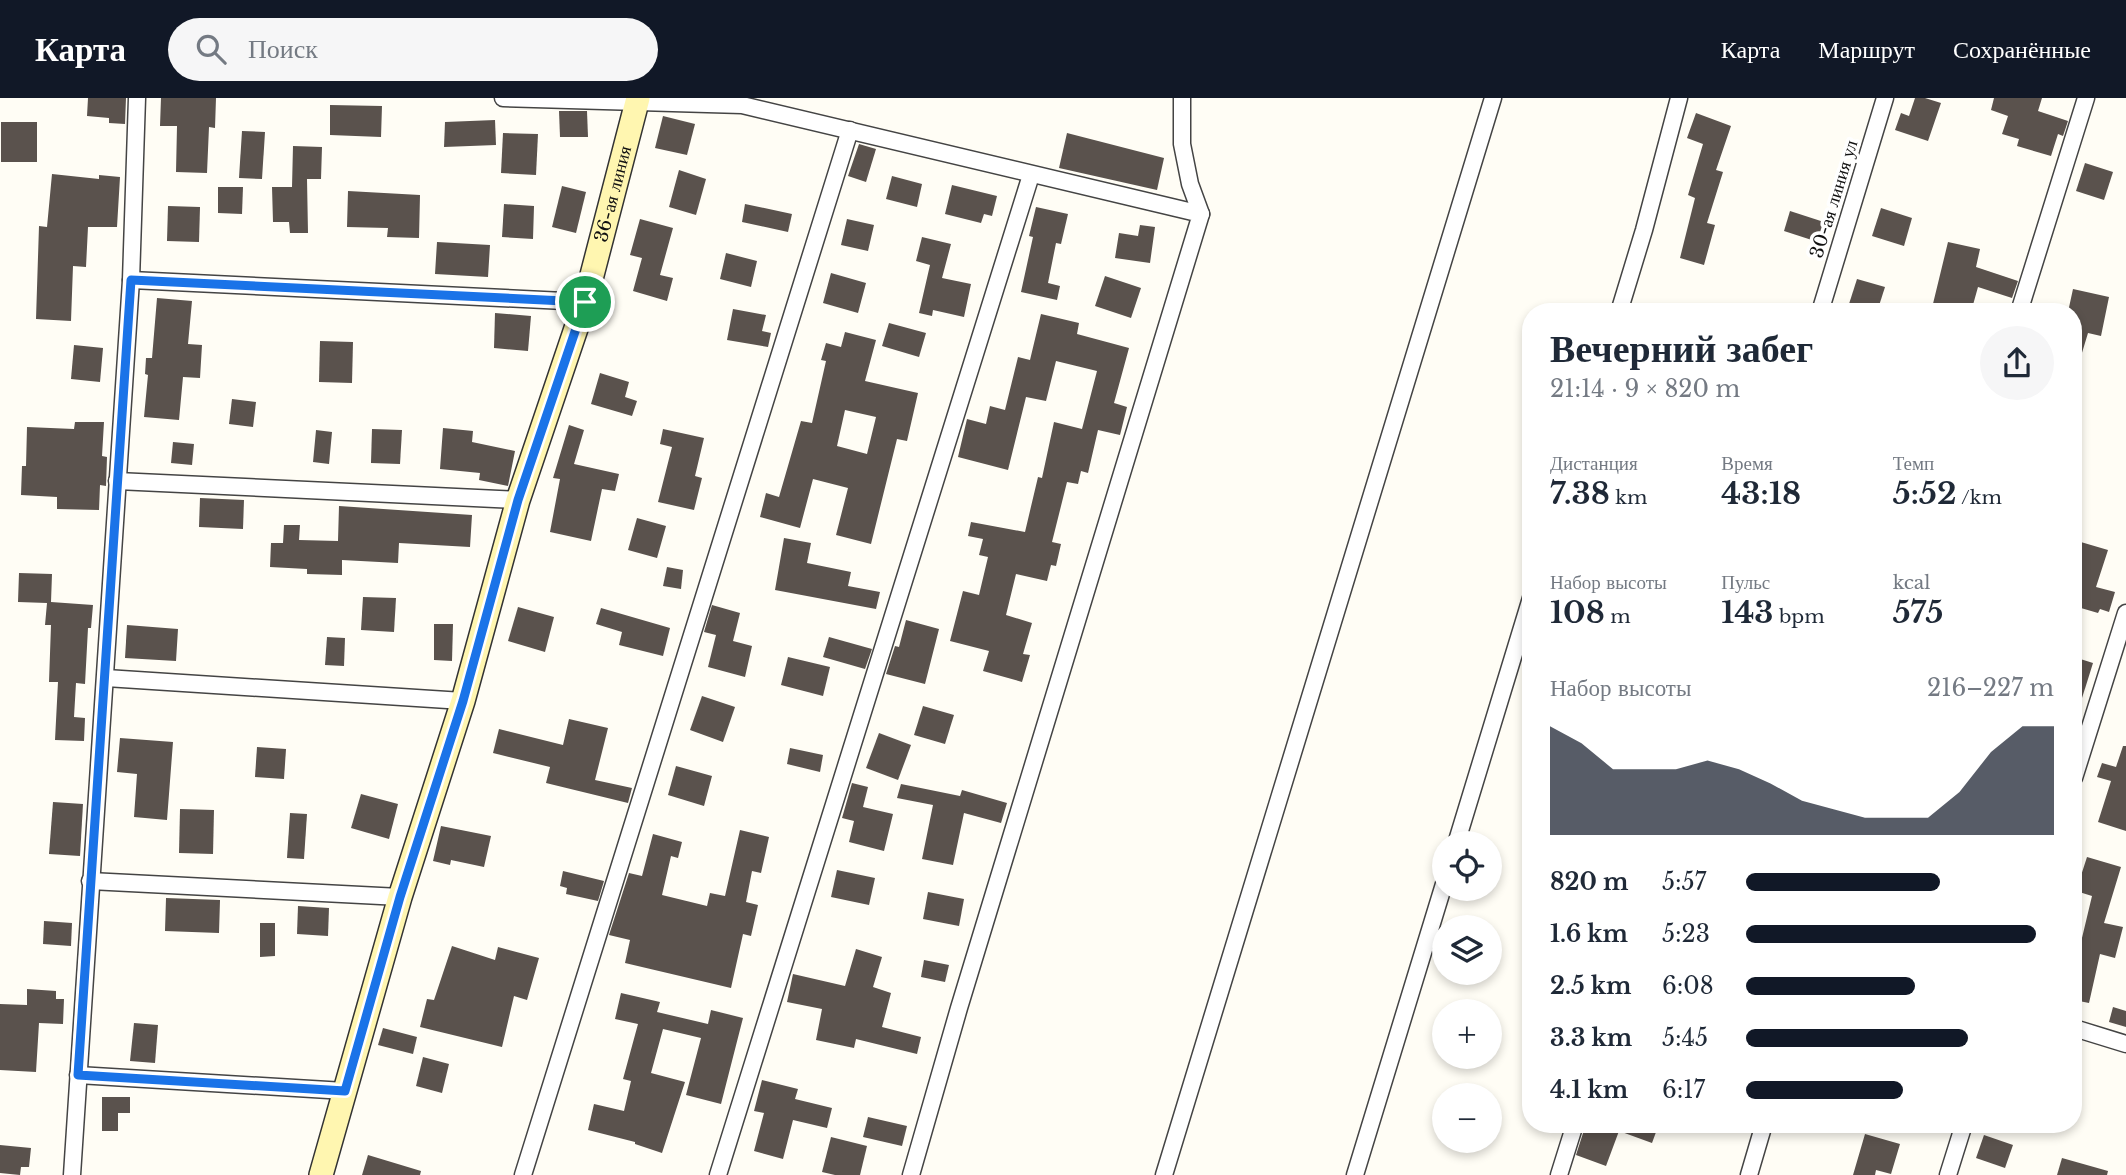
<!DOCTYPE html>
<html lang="ru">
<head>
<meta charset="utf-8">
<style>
	:root { --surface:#fff; --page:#f6f6f7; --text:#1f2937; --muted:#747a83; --accent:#111827 }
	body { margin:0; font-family:"Libre Baskerville",serif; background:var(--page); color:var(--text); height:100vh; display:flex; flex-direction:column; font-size:26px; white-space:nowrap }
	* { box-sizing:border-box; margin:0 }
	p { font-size:23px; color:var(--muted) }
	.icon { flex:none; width:38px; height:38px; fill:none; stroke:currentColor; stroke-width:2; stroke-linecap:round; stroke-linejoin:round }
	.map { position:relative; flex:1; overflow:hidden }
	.side { position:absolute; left:1522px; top:205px; width:560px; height:830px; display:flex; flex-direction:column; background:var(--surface); border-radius:28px; box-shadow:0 4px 10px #0003 }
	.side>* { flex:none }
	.fabs { position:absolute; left:1432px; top:733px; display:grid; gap:14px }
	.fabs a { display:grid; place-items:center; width:70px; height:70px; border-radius:50%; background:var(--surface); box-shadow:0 4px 10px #0003; font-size:35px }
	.pin { position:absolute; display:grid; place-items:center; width:60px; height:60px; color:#fff; margin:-30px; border:4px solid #fff; border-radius:50%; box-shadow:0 2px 7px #0007 }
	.round { display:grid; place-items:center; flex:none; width:74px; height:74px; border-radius:37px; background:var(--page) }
	.summary { display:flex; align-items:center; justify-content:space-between; height:119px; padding:0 28px }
	h1 { font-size:38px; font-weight:700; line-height:52px }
	.stats { display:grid; grid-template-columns:repeat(3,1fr); gap:10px; height:119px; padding:7px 28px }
	.stats div { display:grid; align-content:center }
	.stats b { font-size:30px; font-weight:700 }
	.stats small { font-size:19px; font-weight:400 }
	.stats p { font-size:19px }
	.chart { height:196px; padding:14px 28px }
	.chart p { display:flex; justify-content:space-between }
	.chart svg { width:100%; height:126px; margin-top:7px; fill:var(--accent); opacity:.7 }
	ul { padding:0 28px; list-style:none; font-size:23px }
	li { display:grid; grid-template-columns:112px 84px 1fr; align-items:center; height:52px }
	li i { height:18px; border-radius:9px; background:var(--accent) }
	header { display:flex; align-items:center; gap:42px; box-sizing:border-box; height:98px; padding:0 35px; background:var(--accent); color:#fff }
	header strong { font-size:33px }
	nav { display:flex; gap:38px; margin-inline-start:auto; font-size:24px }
	.search { width:490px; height:63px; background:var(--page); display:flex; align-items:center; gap:18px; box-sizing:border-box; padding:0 24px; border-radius:38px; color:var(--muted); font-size:26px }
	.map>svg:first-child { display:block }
</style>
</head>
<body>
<header>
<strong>Карта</strong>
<div class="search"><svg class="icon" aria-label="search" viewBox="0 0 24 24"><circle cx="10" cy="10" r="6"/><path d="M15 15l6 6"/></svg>Поиск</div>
<nav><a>Карта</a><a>Маршрут</a><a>Сохранённые</a></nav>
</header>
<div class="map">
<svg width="2126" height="1077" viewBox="0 0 2126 1077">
	<rect width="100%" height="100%" fill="#fffdf5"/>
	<g fill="#5a524d" fill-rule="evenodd">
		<polygon points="88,0 126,0 125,26 109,25 109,20 87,18"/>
		<polygon points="161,0 216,0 215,30 209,29 207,75 176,74 177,28 160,28"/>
		<polygon points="1915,0 1925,0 1941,5 1928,43 1895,32 1901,15 1909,18"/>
		<polygon points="1994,0 2042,0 2038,13 2068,23 2063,38 2058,36 2051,58 2017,48 2019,41 2002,36 2008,18 1991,12"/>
		<polygon points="330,7 382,8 381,39 330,37"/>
		<polygon points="559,13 587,13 588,39 560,39"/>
		<polygon points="1696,15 1731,28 1716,72 1723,74 1707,125 1715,127 1704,167 1680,160 1695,100 1688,97 1703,46 1687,40"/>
		<polygon points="663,18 695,26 687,57 655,50"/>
		<polygon points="495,22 496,47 444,49 445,24"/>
		<rect x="1" y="24" width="36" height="40"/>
		<polygon points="242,33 265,34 262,81 239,80"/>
		<polygon points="503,35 538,36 536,77 501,75"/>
		<polygon points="1067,35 1164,60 1157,92 1059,70"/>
		<polygon points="859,46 876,51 866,84 848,78"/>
		<polygon points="293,48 322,49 321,81 307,81 308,135 290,135 289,124 273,124 272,89 292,89"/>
		<polygon points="2085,65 2113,74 2104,102 2076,93"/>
		<polygon points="679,72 706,81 696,117 669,109"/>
		<polygon points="52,76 99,81 99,77 120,79 117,129 88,129 86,169 73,168 71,223 36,221 39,128 47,129"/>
		<polygon points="892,78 922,86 917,109 886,101"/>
		<polygon points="952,87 997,98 992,118 984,116 981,125 945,116"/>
		<polygon points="562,88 586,94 576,135 552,129"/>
		<polygon points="218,89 243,89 242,116 218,115"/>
		<polygon points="348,93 420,97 419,140 387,139 388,130 347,129"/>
		<polygon points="504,106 534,108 533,141 502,139"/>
		<polygon points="745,106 792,116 788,134 742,124"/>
		<polygon points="168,108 200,109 199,144 167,143"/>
		<polygon points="1036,109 1068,116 1061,146 1056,145 1048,185 1060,188 1057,202 1021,194 1033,139 1029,138"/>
		<polygon points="1881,110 1912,120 1904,148 1872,138"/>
		<polygon points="1790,113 1827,125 1821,145 1784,133"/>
		<polygon points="640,121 673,130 660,177 673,180 667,203 633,193 642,160 630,157"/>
		<polygon points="847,121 874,127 868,153 841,147"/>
		<polygon points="1140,127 1155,129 1150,165 1115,160 1119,135 1138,138"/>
		<polygon points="922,139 951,146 942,180 971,186 964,219 933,212 932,218 919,215 930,167 916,163"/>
		<polygon points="437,144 490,147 488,179 435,176"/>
		<polygon points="1948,144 1980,151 1976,169 2018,183 2012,200 1978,189 1971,214 1931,214"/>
		<polygon points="726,155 757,163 751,189 720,181"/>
		<polygon points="831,175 866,185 858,215 823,205"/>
		<polygon points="1105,178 1141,190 1131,220 1095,208"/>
		<polygon points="1857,181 1885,189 1877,214 1849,206"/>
		<polygon points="2073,191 2109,199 2101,238 2088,235 2078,268 2074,268 2074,214 2068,214"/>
		<polygon points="157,200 192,203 188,246 202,247 200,280 183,279 179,322 144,319 148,277 145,276 146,260 152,260"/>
		<polygon points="733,211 766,217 762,233 771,235 768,249 727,242"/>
		<polygon points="495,215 531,218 528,253 494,250"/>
		<polygon points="1041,216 1079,225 1077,236 1129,250 1114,305 1127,309 1120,337 1098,332 1088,375 1081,373 1078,386 1067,384 1052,444 1061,446 1056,468 1051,467 1047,483 1016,476 1006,517 1032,525 1023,556 1030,557 1022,584 983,573 989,553 950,543 963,493 979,497 988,459 979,457 983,441 968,438 971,424 1025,434 1038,379 1042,380 1054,324 1082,331 1097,273 1056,263 1046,303 1026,299 1008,372 958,359 967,321 986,326 990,308 1005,312 1018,259 1030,262"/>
		<polygon points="889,225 926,235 919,259 882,248"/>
		<path d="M 845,234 L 876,242 L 865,283 L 918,295 L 907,343 L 897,341 L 871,446 L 836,437 L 848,390 L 813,381 L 800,430 L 760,419 L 766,395 L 779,399 L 801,323 L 812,325 L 826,263 L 821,262 L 826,245 L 841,249 ZM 845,312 L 876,319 L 867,356 L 837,348 Z"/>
		<polygon points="320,243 353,244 352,285 319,284"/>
		<polygon points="74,247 103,250 100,284 71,281"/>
		<polygon points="600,275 629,284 625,299 637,303 632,318 591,306"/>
		<polygon points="232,301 256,304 253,329 229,326"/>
		<polygon points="75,324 104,324 102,358 107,359 106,388 100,387 99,412 57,411 57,399 21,397 22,368 26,368 27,329 74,331"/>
		<polygon points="569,327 584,332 574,366 619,376 615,393 602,391 591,443 550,434 560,381 553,380"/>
		<polygon points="443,330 473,333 472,344 515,353 508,388 479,382 480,375 440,371"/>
		<polygon points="372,331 402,332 400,366 371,365"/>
		<polygon points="663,331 704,340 695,378 702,380 694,412 658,404 672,349 660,346"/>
		<polygon points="316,332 332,334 329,366 313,364"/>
		<polygon points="173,344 194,346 192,367 171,365"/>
		<polygon points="200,400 244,402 243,431 199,429"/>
		<polygon points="339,408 472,417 470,449 399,445 398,465 342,462 342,477 307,476 307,471 270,469 271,445 283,445 284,427 300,427 299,442 338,443"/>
		<polygon points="637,420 666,428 657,460 628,452"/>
		<polygon points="784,440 811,445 807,465 851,474 848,488 880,494 876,511 775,492"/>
		<polygon points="2074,442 2108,452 2096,489 2115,494 2109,514 2100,511 2098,515 2074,508"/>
		<polygon points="667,469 683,472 681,491 663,488"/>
		<polygon points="19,475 52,476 51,504 93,507 91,530 88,530 85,586 76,585 74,619 85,620 84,643 55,642 58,584 49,584 51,527 45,527 47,505 18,504"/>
		<polygon points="363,499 396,500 394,534 361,532"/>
		<polygon points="712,507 740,515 733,543 752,548 745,579 708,569 716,537 704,534"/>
		<polygon points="518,509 554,519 545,554 508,543"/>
		<polygon points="601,510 670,530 663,558 619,547 622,534 596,526"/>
		<polygon points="906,522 939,531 925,586 886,576 895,548 899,549"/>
		<polygon points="434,526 453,526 452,563 434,562"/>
		<polygon points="127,527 178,531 176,563 125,560"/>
		<polygon points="327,539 345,540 344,568 325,567"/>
		<polygon points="829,539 872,551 865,571 823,559"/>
		<polygon points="788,559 830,569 823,598 781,587"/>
		<polygon points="2074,559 2093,565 2077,616 2074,616"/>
		<polygon points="702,598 735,609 723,644 690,632"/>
		<polygon points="923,608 954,617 945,646 914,637"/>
		<polygon points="569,621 608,630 595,682 632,690 628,705 546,685 550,669 493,655 499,631 563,647"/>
		<polygon points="879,635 911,647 898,682 866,670"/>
		<polygon points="120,640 173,644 167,722 134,719 137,676 117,674"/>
		<polygon points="2123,648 2126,648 2126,733 2098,724 2111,683 2097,679 2102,665 2116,669"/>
		<polygon points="257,649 286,651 284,681 255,679"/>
		<polygon points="790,650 823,657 820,674 787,666"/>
		<polygon points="676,668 712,678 704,708 668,697"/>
		<polygon points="852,685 868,689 863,709 893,716 884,753 849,744 854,723 842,720"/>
		<polygon points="901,686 960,698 962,692 1007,705 1001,725 964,715 953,767 922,761 933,707 897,700"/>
		<polygon points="361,696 398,706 389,741 351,730"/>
		<polygon points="53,704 83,706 80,758 49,756"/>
		<polygon points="180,711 214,712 213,756 179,755"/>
		<polygon points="290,715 307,716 304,761 287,760"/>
		<polygon points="441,728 491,738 484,769 451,762 450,767 433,763"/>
		<polygon points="740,732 769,739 761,775 752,773 746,804 758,807 751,838 743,836 731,890 625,865 630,842 609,837 629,775 642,778 653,736 682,744 678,760 671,758 662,797 707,808 710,795 725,798"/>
		<polygon points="2087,759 2121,769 2104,825 2123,829 2115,860 2100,856 2089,905 2074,902 2074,864 2076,865 2092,798 2076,793"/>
		<polygon points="837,772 875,780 869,807 831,799"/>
		<polygon points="563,773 604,783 598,803 566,796 567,790 560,788"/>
		<polygon points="928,794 964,801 959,828 923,821"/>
		<polygon points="166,800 220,802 219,835 165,833"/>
		<polygon points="298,808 329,810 328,838 297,836"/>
		<polygon points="44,823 72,825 71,848 43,846"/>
		<polygon points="260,825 275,825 275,858 260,859"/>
		<polygon points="452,848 495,862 498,849 539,860 527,902 514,898 502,949 420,929 427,901 434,902"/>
		<polygon points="856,851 882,859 873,889 891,895 882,929 921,939 917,956 856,941 854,950 816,942 822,911 787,904 793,876 845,888"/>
		<polygon points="924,862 949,867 945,884 921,879"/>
		<polygon points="27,891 56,893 56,901 64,901 63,926 39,925 36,974 0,972 0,906 27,907"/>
		<polygon points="621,895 660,904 657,914 708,926 711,912 743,920 721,1006 686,997 701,940 663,931 651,975 685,984 662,1055 635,1046 635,1044 588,1032 594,1006 624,1013 631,983 623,981 638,926 615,921"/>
		<polygon points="2113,909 2126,913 2126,929 2109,924"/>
		<polygon points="134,925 158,927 155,965 130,963"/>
		<polygon points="383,930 417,939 413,956 378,947"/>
		<polygon points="423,959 449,966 442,995 416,988"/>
		<polygon points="762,982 798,991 795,1001 832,1010 827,1030 793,1022 783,1061 754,1053 764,1015 754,1013"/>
		<polygon points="102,999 130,999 130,1015 118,1015 118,1033 102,1033"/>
		<polygon points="868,1019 907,1028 902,1048 863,1039"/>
		<polygon points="1604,1026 1659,1026 1652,1045 1619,1033 1606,1068 1576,1057 1585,1029 1602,1035"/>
		<polygon points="1865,1036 1900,1046 1891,1076 1876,1072 1875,1077 1853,1077"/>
		<polygon points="1984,1037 2013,1047 2005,1070 1976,1060"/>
		<polygon points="831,1039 867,1048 860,1077 835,1077 822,1074"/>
		<polygon points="0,1047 31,1050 29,1069 21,1069 20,1077 0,1075"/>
		<polygon points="368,1057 421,1073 420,1077 362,1077"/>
		<polygon points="2062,1060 2108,1073 2107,1077 2057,1077"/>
	</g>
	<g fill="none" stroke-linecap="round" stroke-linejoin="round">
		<g stroke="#444" stroke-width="19">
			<g id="street">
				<polyline points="503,0 742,7 1201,116 959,910 911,1077"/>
				<polyline points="1182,0 1182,46 1190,86 1201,116"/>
				<polyline points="131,182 585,204"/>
				<polyline points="1619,214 1644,132 1679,0"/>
				<polyline points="1820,214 1885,0"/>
				<polyline points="2019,214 2086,0"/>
				<polyline points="117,383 518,402"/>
				<polyline points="106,580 463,603"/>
				<polyline points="2074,680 2126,515"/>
				<polyline points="1456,746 1531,500"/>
				<polyline points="90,783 400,799"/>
				<polyline points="2074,930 2126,946"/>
				<polyline points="78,977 345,993"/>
				<polyline points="72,1077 131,182 137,0"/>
				<polyline points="523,1077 850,32"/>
				<polyline points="718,1077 1031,77"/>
				<polyline points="1164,1077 1493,0"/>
				<polyline points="1355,1077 1444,786"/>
				<polyline points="1559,1077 1575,1026"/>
				<polyline points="1749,1077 1764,1026"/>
				<polyline points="1948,1077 1964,1026"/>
			</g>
		</g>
		<g stroke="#333" stroke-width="26">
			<g id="secondary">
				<path id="s1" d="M 321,1077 L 400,799 L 463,603 L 518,402 L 585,204 L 638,0"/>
			</g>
		</g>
		<use href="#street" stroke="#fff" stroke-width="16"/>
		<use href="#secondary" stroke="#fff6b0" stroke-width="23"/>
	</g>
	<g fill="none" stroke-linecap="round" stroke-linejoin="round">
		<g stroke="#fff" stroke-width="14">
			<polygon id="route" points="131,182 585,204 518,402 463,603 400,799 345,993 78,977"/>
		</g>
		<use href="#route" stroke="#1a73e8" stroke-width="9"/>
	</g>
	<g text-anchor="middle" stroke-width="7" stroke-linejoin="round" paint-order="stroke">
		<g font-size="18" fill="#111" stroke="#fff">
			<text dy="6" stroke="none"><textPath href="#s1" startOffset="1024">36-ая линия</textPath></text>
			<text transform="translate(1834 101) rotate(-73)" y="6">30-ая линия ул</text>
		</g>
	</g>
</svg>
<div class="fabs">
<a><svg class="icon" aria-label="locate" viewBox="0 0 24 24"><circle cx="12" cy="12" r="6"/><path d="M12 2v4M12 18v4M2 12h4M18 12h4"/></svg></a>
<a><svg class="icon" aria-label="layers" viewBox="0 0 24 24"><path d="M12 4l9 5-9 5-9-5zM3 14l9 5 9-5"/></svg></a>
<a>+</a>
<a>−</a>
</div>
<div class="pin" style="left:585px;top:204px;background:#1e9e55"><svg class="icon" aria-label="arrive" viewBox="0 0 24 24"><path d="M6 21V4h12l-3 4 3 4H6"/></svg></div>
<section class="side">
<div class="summary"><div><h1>Вечерний забег</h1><p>21:14 · 9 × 820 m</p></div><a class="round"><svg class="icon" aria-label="share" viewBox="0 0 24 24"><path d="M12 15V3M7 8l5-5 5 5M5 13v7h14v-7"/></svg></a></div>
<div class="stats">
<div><p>Дистанция</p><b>7.38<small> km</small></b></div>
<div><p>Время</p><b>43:18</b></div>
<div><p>Темп</p><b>5:52<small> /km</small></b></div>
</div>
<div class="stats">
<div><p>Набор высоты</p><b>108<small> m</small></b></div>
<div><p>Пульс</p><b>143<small> bpm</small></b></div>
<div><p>kcal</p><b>575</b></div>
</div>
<div class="chart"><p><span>Набор высоты</span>216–227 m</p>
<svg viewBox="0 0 160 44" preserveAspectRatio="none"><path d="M0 44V6L10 12L20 21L30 21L40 21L50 18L60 21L70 26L80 32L90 35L100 38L110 38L120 38L130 29L140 15L150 6L160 6V44z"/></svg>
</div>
<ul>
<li><b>820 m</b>5:57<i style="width:63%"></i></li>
<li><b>1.6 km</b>5:23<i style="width:94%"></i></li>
<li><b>2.5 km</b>6:08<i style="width:55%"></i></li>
<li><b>3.3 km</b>5:45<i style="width:72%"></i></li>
<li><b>4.1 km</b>6:17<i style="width:51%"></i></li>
</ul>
</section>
</div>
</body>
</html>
